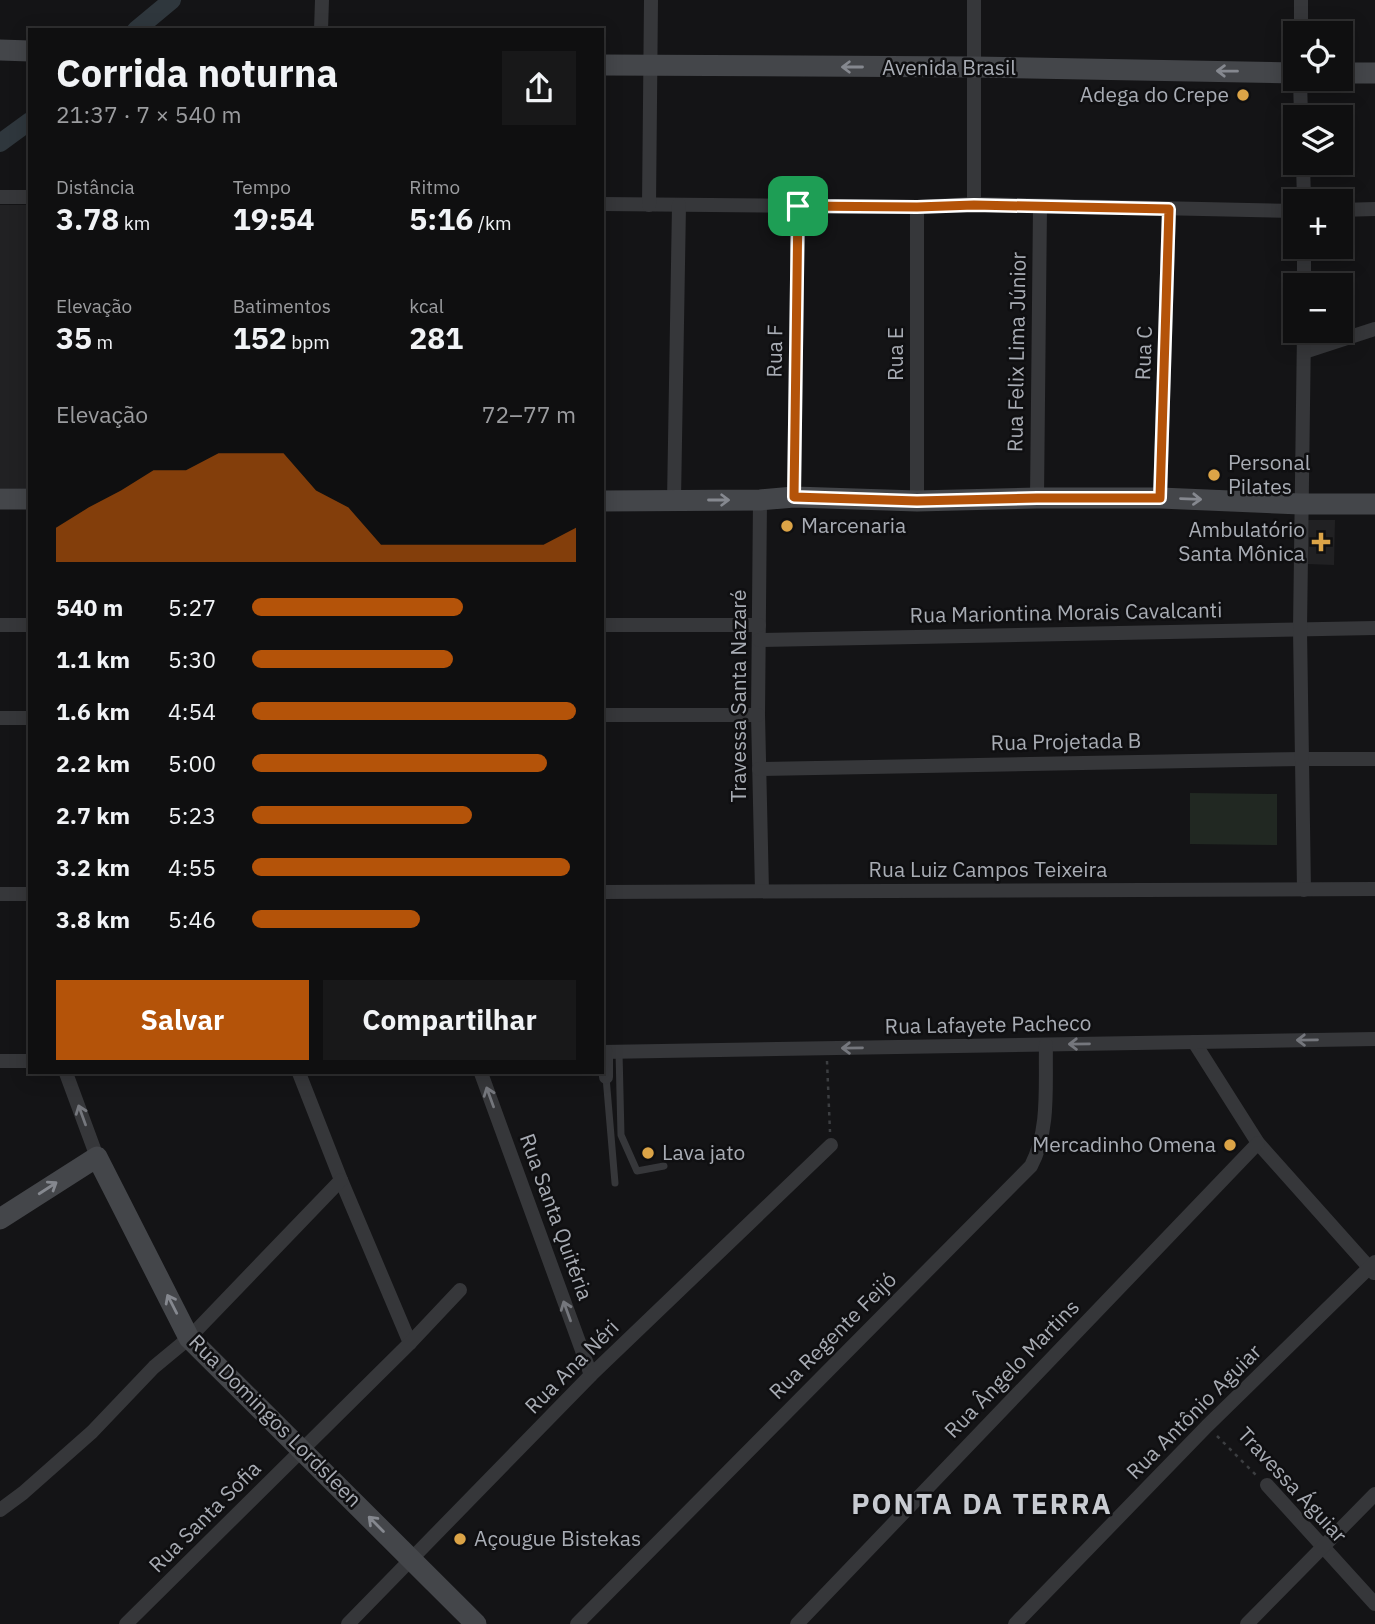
<!DOCTYPE html>
<html lang="pt">
<head>
<meta charset="utf-8">
<style>
	:root { --surface:#0f0f10; --page:#181819; --text:#f1f3f6; --muted:#9b9c9f; --line:#2f2f30; --accent:#b45309 }
	body { margin:0; font-family:"IBM Plex Sans",sans-serif; background:var(--page); color:var(--text); height:100vh; display:flex; flex-direction:column; font-size:26px; white-space:nowrap }
	* { box-sizing:border-box; margin:0 }
	p { font-size:23px; color:var(--muted) }
	.icon { flex:none; width:38px; height:38px; fill:none; stroke:currentColor; stroke-width:2; stroke-linecap:round; stroke-linejoin:round }
	.map { position:relative; flex:1; overflow:hidden }
	.drawer { position:absolute; left:28px; top:28px; width:576px; height:1046px; display:flex; flex-direction:column; background:var(--surface); border-radius:0px; box-shadow:0 4px 18px #0003,0 0 0 2px var(--line) }
	.drawer>* { flex:none }
	.fabs { position:absolute; left:1283px; top:21px; display:grid; gap:14px }
	.fabs a { display:grid; place-items:center; width:70px; height:70px; border-radius:0px; background:var(--surface); box-shadow:0 4px 18px #0003,0 0 0 2px var(--line); font-size:35px }
	.pin { position:absolute; display:grid; place-items:center; width:60px; height:60px; color:#fff; margin:-30px; border-radius:14px; box-shadow:0 4px 10px #0006 }
	.round { display:grid; place-items:center; flex:none; width:74px; height:74px; border-radius:0px; background:var(--page) }
	.headline { display:flex; align-items:center; justify-content:space-between; height:119px; padding:0 28px }
	h1 { font-size:38px; font-weight:700; line-height:52px }
	.figures { display:grid; grid-template-columns:repeat(3,1fr); gap:10px; height:119px; padding:7px 28px }
	.figures div { display:grid; align-content:center }
	.figures b { font-size:30px; font-weight:700 }
	.figures small { font-size:19px; font-weight:400 }
	.figures p { font-size:19px }
	.chart { height:196px; padding:14px 28px }
	.chart p { display:flex; justify-content:space-between }
	.chart svg { width:100%; height:126px; margin-top:7px; fill:var(--accent); opacity:.7 }
	.cta { display:flex; gap:14px; margin-top:auto; padding:14px 28px }
	.cta a { flex:1; height:80px; border-radius:0px; background:var(--accent); color:#fff; font-size:28px; font-weight:700; line-height:80px; text-align:center }
	.cta a+a { background:var(--page); color:var(--text) }
	ul { padding:0 28px; list-style:none; font-size:23px }
	li { display:grid; grid-template-columns:112px 84px 1fr; align-items:center; height:52px }
	li i { height:18px; border-radius:9px; background:var(--accent) }
	.map>svg:first-child { display:block }
</style>
</head>
<body>
<div class="map">
<svg width="1375" height="1624" viewBox="0 0 1375 1624">
	<rect width="100%" height="100%" fill="#141416"/>
	<g fill="#212123">
		<rect x="0" y="205" width="30" height="283"/>
		<polygon points="1307,520 1335,520 1334,565 1307,564"/>
	</g>
	<polygon fill="#212822" points="1190,793 1277,794 1277,845 1190,844"/>
	<g fill="none" stroke-linecap="round" stroke-linejoin="round">
		<g stroke="#2f373d" stroke-width="18">
			<polyline points="136,30 172,0"/>
			<polyline points="0,143 30,121"/>
		</g>
		<g stroke="#3c3e41" stroke-width="2.5" stroke-dasharray="3.5 5" stroke-linecap="butt">
			<polyline points="827,1061 830,1132"/>
			<polyline points="1217,1436 1257,1476"/>
		</g>
		<g stroke="#36373a" stroke-width="7">
			<polyline points="619,1052 621,1135 637,1171 664,1166"/>
			<polyline points="606,1077 615,1183"/>
		</g>
		<g stroke="#36373a" stroke-width="14">
			<polyline points="974,0 974,204"/>
			<polyline points="321,30 322,0"/>
			<polyline points="1301,33 1301,0"/>
			<polyline points="1300,79 1301,117"/>
			<polyline points="1303,163 1304,201"/>
			<polyline points="0,197 30,197"/>
			<polyline points="602,204 917,207 974,204 1295,211"/>
			<polyline points="649,205 651,0"/>
			<polyline points="917,207 917,501"/>
			<polyline points="1340,210 1375,209"/>
			<polyline points="1304,247 1304,285"/>
			<polyline points="1304,352 1375,329"/>
			<polyline points="794,497 798,206"/>
			<polyline points="1037,498 1040,206"/>
			<polyline points="1160,498 1169,209"/>
			<polyline points="760,500 758,715 762,891"/>
			<polyline points="674,501 679,205"/>
			<polyline points="0,625 30,625"/>
			<polyline points="602,625 759,625"/>
			<polyline points="759,640 1375,628"/>
			<polyline points="602,715 758,715"/>
			<polyline points="0,718 30,718"/>
			<polyline points="759,769 1301,759 1375,759"/>
			<polyline points="1304,890 1300,630 1304,331"/>
			<polyline points="602,892 1375,889"/>
			<polyline points="0,894 30,894"/>
			<polyline points="1194,1042 1258,1143 1374,1273"/>
			<polyline points="602,1052 1375,1039"/>
			<polyline points="606,1052 606,1077"/>
			<polyline points="0,1061 30,1061"/>
			<polyline points="66,1073 97,1157"/>
			<polyline points="299,1073 341,1180 410,1343"/>
			<polyline points="481,1073 591,1375"/>
			<polyline points="1267,1485 1375,1604"/>
			<polyline points="0,1510 23,1493 92,1432 154,1367 189,1338 341,1180"/>
			<polyline points="126,1624 410,1343 460,1290"/>
			<polyline points="348,1624 591,1375 831,1145"/>
			<path d="M 577,1624 L 1031,1166 C 1050,1130 1045,1085 1046,1045"/>
			<polyline points="797,1624 1258,1143"/>
			<polyline points="1015,1624 1207,1426 1375,1262"/>
			<polyline points="1247,1624 1375,1494"/>
		</g>
		<g stroke="#44464a" stroke-width="21">
			<polyline points="0,50 30,51"/>
			<polyline points="602,65 975,67 1295,73"/>
			<polyline points="1340,73 1375,73"/>
			<polyline points="0,499 30,499"/>
			<polyline points="602,501 760,500 794,497 917,501 1037,498 1160,498 1301,504 1375,504"/>
			<polyline points="0,1219 97,1157 189,1338 476,1624"/>
		</g>
	</g>
	<defs><path id="oneway-shaft" d="M-6 0H5M1.5-3L5.5 0L1.5 3" fill="none" stroke-width="1.6" stroke-linecap="round" stroke-linejoin="round" transform="scale(1.75)"/></defs>
	<g stroke="#85888f">
		<use href="#oneway-shaft" transform="translate(852 67) rotate(-180)"/>
		<use href="#oneway-shaft" transform="translate(1227 71) rotate(-179)"/>
		<use href="#oneway-shaft" transform="translate(1191 499) rotate(2)"/>
		<use href="#oneway-shaft" transform="translate(719 500)"/>
		<use href="#oneway-shaft" transform="translate(48 1188) rotate(-33)"/>
		<use href="#oneway-shaft" transform="translate(172 1304) rotate(-117)"/>
		<use href="#oneway-shaft" transform="translate(376 1524) rotate(-135)"/>
	</g>
	<g stroke="#75777d">
		<use href="#oneway-shaft" transform="translate(1307 1040) rotate(179)"/>
		<use href="#oneway-shaft" transform="translate(1079 1044) rotate(179)"/>
		<use href="#oneway-shaft" transform="translate(852 1048) rotate(179)"/>
		<use href="#oneway-shaft" transform="translate(490 1097) rotate(-110)"/>
		<use href="#oneway-shaft" transform="translate(82 1115) rotate(-110)"/>
		<use href="#oneway-shaft" transform="translate(567 1311) rotate(-110)"/>
	</g>
	<g fill="none" stroke-linecap="round" stroke-linejoin="round">
		<g stroke="#fff" stroke-width="14">
			<polygon id="route" points="974,205 1169,209 1160,498 1037,498 917,501 794,497 798,206 917,207"/>
		</g>
		<use href="#route" stroke="#b45309" stroke-width="9"/>
	</g>
	<g fill="#dca447" stroke="#0f0f11" stroke-width="2.5">
		<circle cx="1243" cy="95" r="7"/>
		<circle cx="1214" cy="475" r="7"/>
		<circle cx="787" cy="526" r="7"/>
		<path d="M1317.5 531.5h7v7h7v7h-7v7h-7v-7h-7v-7h7z"/>
		<circle cx="1230" cy="1145" r="7"/>
		<circle cx="648" cy="1153" r="7"/>
		<circle cx="460" cy="1539" r="7"/>
	</g>
	<g text-anchor="middle" stroke-width="5" stroke-linejoin="round" paint-order="stroke">
		<g font-size="21" fill="#a8acb4" stroke="#0f0f11">
			<text x="949" y="75">Avenida Brasil</text>
			<text transform="translate(775 351) rotate(-89)" y="7">Rua F</text>
			<text transform="translate(1017 352) rotate(-89)" y="7">Rua Felix Lima Júnior</text>
			<text transform="translate(1144 353) rotate(-88)" y="7">Rua C</text>
			<text transform="translate(896 354) rotate(-90)" y="7">Rua E</text>
			<text transform="translate(1066 613) rotate(-1)" y="7">Rua Mariontina Morais Cavalcanti</text>
			<text transform="translate(739 696) rotate(-90)" y="7">Travessa Santa Nazaré</text>
			<text transform="translate(1066 742) rotate(-1)" y="7">Rua Projetada B</text>
			<text x="988" y="877">Rua Luiz Campos Teixeira</text>
			<text transform="translate(988 1025) rotate(-1)" y="7">Rua Lafayete Pacheco</text>
			<text transform="translate(556 1217) rotate(70)" y="7">Rua Santa Quitéria</text>
			<text transform="translate(833 1336) rotate(-45)" y="7">Rua Regente Feijó</text>
			<text transform="translate(572 1367) rotate(-45)" y="7">Rua Ana Néri</text>
			<text transform="translate(1012 1369) rotate(-46)" y="7">Rua Ângelo Martins</text>
			<text transform="translate(1194 1412) rotate(-45)" y="7">Rua Antônio Aguiar</text>
			<text transform="translate(275 1421) rotate(45)" y="7">Rua Domingos Lordsleen</text>
			<text transform="translate(1292 1485) rotate(47)" y="7">Travessa Águiar</text>
			<text transform="translate(205 1517) rotate(-45)" y="7">Rua Santa Sofia</text>
		</g>
		<g font-size="21" fill="#a8acb4" stroke="#0f0f11" text-anchor="start">
			<text x="1229" y="102" text-anchor="end">Adega do Crepe</text>
			<text x="1228" y="470">Personal<tspan x="1228" dy="24">Pilates</tspan></text>
			<text x="801" y="533">Marcenaria</text>
			<text x="1305" y="537" text-anchor="end">Ambulatório<tspan x="1305" dy="24">Santa Mônica</tspan></text>
			<text x="1216" y="1152" text-anchor="end">Mercadinho Omena</text>
			<text x="662" y="1160">Lava jato</text>
			<text x="474" y="1546">Açougue Bistekas</text>
		</g>
		<g font-size="28" font-weight="bold" letter-spacing="2" fill="#c8cbd1" stroke="#0f0f11">
			<text x="982" y="1514">PONTA DA TERRA</text>
		</g>
	</g>
</svg>
<div class="fabs">
<a><svg class="icon" aria-label="locate" viewBox="0 0 24 24"><circle cx="12" cy="12" r="6"/><path d="M12 2v4M12 18v4M2 12h4M18 12h4"/></svg></a>
<a><svg class="icon" aria-label="layers" viewBox="0 0 24 24"><path d="M12 4l9 5-9 5-9-5zM3 14l9 5 9-5"/></svg></a>
<a>+</a>
<a>−</a>
</div>
<div class="pin" style="left:798px;top:206px;background:#1e9e55"><svg class="icon" aria-label="arrive" viewBox="0 0 24 24"><path d="M6 21V4h12l-3 4 3 4H6"/></svg></div>
<section class="drawer">
<div class="headline"><div><h1>Corrida noturna</h1><p>21:37 · 7 × 540 m</p></div><a class="round"><svg class="icon" aria-label="share" viewBox="0 0 24 24"><path d="M12 15V3M7 8l5-5 5 5M5 13v7h14v-7"/></svg></a></div>
<div class="figures">
<div><p>Distância</p><b>3.78<small> km</small></b></div>
<div><p>Tempo</p><b>19:54</b></div>
<div><p>Ritmo</p><b>5:16<small> /km</small></b></div>
</div>
<div class="figures">
<div><p>Elevação</p><b>35<small> m</small></b></div>
<div><p>Batimentos</p><b>152<small> bpm</small></b></div>
<div><p>kcal</p><b>281</b></div>
</div>
<div class="chart"><p><span>Elevação</span>72–77 m</p>
<svg viewBox="0 0 160 44" preserveAspectRatio="none"><path d="M0 44V32L10 25L20 19L30 12L40 12L50 6L60 6L70 6L80 19L90 25L100 38L110 38L120 38L130 38L140 38L150 38L160 32V44z"/></svg>
</div>
<ul>
<li><b>540 m</b>5:27<i style="width:65%"></i></li>
<li><b>1.1 km</b>5:30<i style="width:62%"></i></li>
<li><b>1.6 km</b>4:54<i style="width:100%"></i></li>
<li><b>2.2 km</b>5:00<i style="width:91%"></i></li>
<li><b>2.7 km</b>5:23<i style="width:68%"></i></li>
<li><b>3.2 km</b>4:55<i style="width:98%"></i></li>
<li><b>3.8 km</b>5:46<i style="width:52%"></i></li>
</ul>
<div class="cta"><a>Salvar</a><a>Compartilhar</a></div>
</section>
</div>
</body>
</html>
